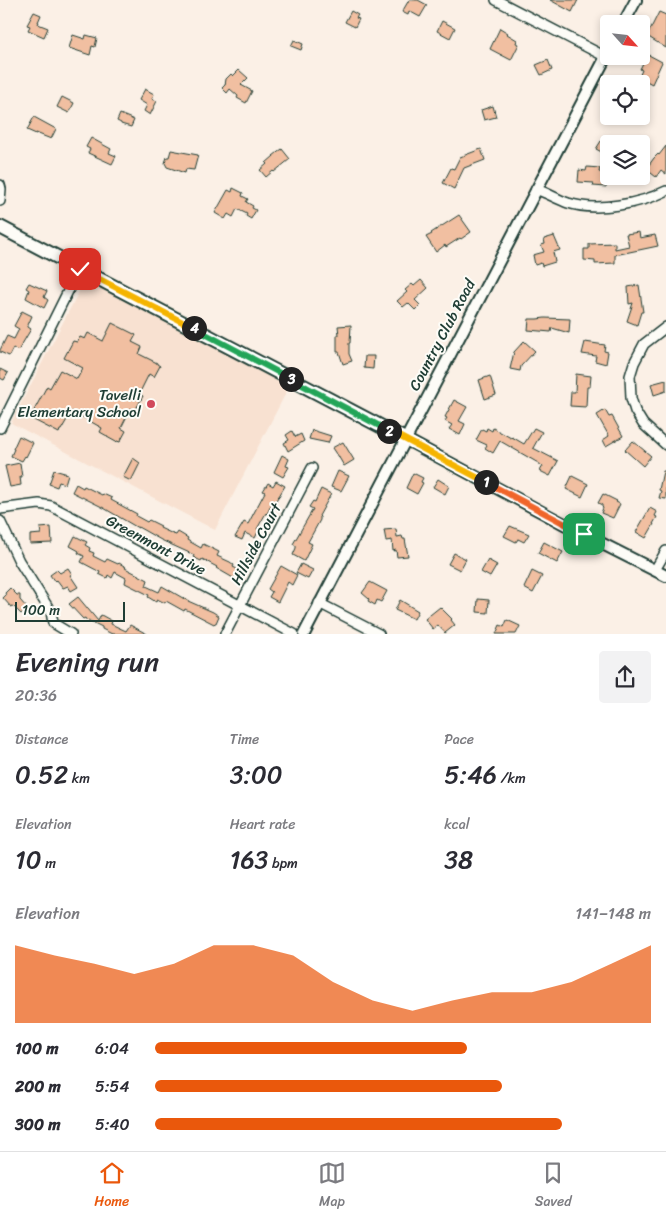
<!DOCTYPE html>
<html lang="en">
<head>
<meta charset="utf-8">
<style>
	:root { --surface:#fff; --page:#f2f2f3; --text:#2b2b33; --muted:#7c7c81; --line:#e1e1e2; --accent:#ea580c }
	body { margin:0; font-family:Sriracha,sans-serif; background:var(--page); color:var(--text); height:100vh; display:flex; flex-direction:column; font-size:19px; white-space:nowrap }
	* { box-sizing:border-box; margin:0 }
	p { font-size:16px; color:var(--muted) }
	.icon { flex:none; width:28px; height:28px; fill:none; stroke:currentColor; stroke-width:2; stroke-linecap:round; stroke-linejoin:round }
	.map { position:relative; height:634px; overflow:hidden }
	.side { display:flex; flex-direction:column; background:var(--surface); flex:1 }
	.side>* { flex:none }
	.needle { width:32px; rotate:117deg }
	.fabs { position:absolute; left:600px; top:15px; display:grid; gap:10px }
	.fabs a { display:grid; place-items:center; width:50px; height:50px; border-radius:5px; background:var(--surface); box-shadow:0 2px 8px #0003; font-size:25px }
	.scale { position:absolute; left:15px; bottom:12px; width:110px; box-sizing:border-box; padding-left:5px; border:2px solid #1f3d34; border-top:0; font-size:14px; line-height:18px; white-space:nowrap; color:#1f3d34; -webkit-text-stroke:4px #fdfcf7; paint-order:stroke }
	.pin { position:absolute; display:grid; place-items:center; width:42px; height:42px; color:#fff; margin:-21px; border-radius:10px; box-shadow:0 2px 8px #0006 }
	.km { position:absolute; width:25px; height:25px; margin:-12px; border-radius:50%; background:#222; color:#fff; font-size:14px; line-height:25px; text-align:center }
	.round { display:grid; place-items:center; flex:none; width:52px; height:52px; border-radius:5px; background:var(--page) }
	.headline { display:flex; align-items:center; justify-content:space-between; height:85px; padding:0 15px }
	h1 { font-size:28px; font-weight:600; line-height:38px }
	.metrics { display:grid; grid-template-columns:repeat(3,1fr); gap:8px; height:85px; padding:5px 15px }
	.metrics div { display:grid; align-content:center }
	.metrics b { font-size:25px; font-weight:600 }
	.metrics small { font-size:14px; font-weight:400 }
	.metrics p { font-size:14px }
	.chart { height:140px; padding:10px 15px }
	.chart p { display:flex; justify-content:space-between }
	.chart svg { width:100%; height:90px; margin-top:5px; fill:var(--accent); opacity:.7 }
	ul { padding:0 15px; list-style:none; font-size:16px }
	li { display:grid; grid-template-columns:80px 60px 1fr; align-items:center; height:38px }
	li i { height:12px; border-radius:6px; background:var(--accent) }
	.tabs { display:flex; justify-content:space-around; align-items:center; height:70px; border-top:1px solid var(--line); background:var(--surface); font-size:14px; color:var(--muted) }
	.tabs a { display:grid; justify-items:center; gap:2px }
	.tabs .on { color:var(--accent) }
	.map>svg:first-child { display:block }
</style>
</head>
<body>
<div class="map">
<svg width="666" height="634" viewBox="0 0 666 634">
	<rect width="100%" height="100%" fill="#fbf0e6"/>
	<filter id="ink" filterUnits="userSpaceOnUse"><feTurbulence type="fractalNoise" baseFrequency=".02" numOctaves="2"/><feDisplacementMap in="SourceGraphic" scale="10" xChannelSelector="R" yChannelSelector="G"/><feConvolveMatrix kernelMatrix="1 2 1 2 8 2 1 2 1" color-interpolation-filters="sRGB"/></filter>
	<g filter="url(#ink)">
		<polygon fill="#f8e1d1" points="87,276 290,385 215,530 11,423"/>
		<g fill="#f1bfa1" stroke="#1f3d34">
			<polygon points="409,0 418,0 427,5 420,17 409,11 408,15 402,12"/>
			<polygon points="550,0 578,0 572,12"/>
			<polygon points="351,11 358,15 356,18 359,19 355,27 345,22"/>
			<polygon points="34,12 41,15 38,22 39,22 38,24 48,28 44,37 28,30 30,26 27,25"/>
			<polygon points="659,12 666,15 666,48 647,36"/>
			<polygon points="442,21 455,28 450,38 437,31"/>
			<polygon points="500,28 508,33 507,34 517,40 516,43 519,44 511,60 490,49"/>
			<polygon points="73,35 85,39 86,35 97,38 95,47 92,46 90,55 69,48"/>
			<polygon points="294,40 303,44 301,50 291,46"/>
			<polygon points="645,53 662,62 652,84 639,77 642,70 640,69 643,63 641,62"/>
			<polygon points="548,60 552,70 541,75 536,65"/>
			<polygon points="239,70 248,78 241,85 252,91 246,103 237,98 238,96 230,89 227,93 222,88 225,85 226,79 231,74 233,76"/>
			<polygon points="145,89 154,94 152,99 157,101 150,115 144,111 147,105 139,100"/>
			<polygon points="62,97 74,103 69,113 57,107"/>
			<polygon points="493,106 496,117 484,120 481,110"/>
			<polygon points="120,114 134,120 131,127 121,124 121,123 117,121"/>
			<polygon points="34,117 56,129 51,139 36,133 36,134 27,130"/>
			<polygon points="609,136 609,156 596,149 601,141 605,143"/>
			<polygon points="91,138 111,149 109,153 116,156 112,164 88,153 90,149 86,147"/>
			<polygon points="666,146 666,174 661,170 656,177 646,169 654,158 658,154 659,155"/>
			<polygon points="282,149 290,159 274,172 273,171 266,177 260,170 267,164 266,163 274,156 273,156"/>
			<polygon points="481,149 485,160 464,168 454,189 443,183 451,168 454,169 460,157"/>
			<polygon points="171,150 198,155 194,170 186,169 185,173 167,167 165,163 167,157 169,157"/>
			<polygon points="587,167 600,168 599,172 603,173 603,179 606,179 606,187 593,186 594,183 578,182 579,170 586,171"/>
			<polygon points="233,188 243,193 242,196 248,199 246,202 253,206 252,208 256,210 251,219 246,216 247,214 237,209 233,217 228,214 225,219 215,213 228,190 232,192"/>
			<polygon points="459,215 471,232 461,239 460,238 446,247 445,245 436,252 426,237 432,234 431,233"/>
			<polygon points="639,232 640,238 655,235 658,246 615,255 615,263 595,264 595,261 584,260 584,249 589,249 589,244 615,243 615,249 629,246 626,234"/>
			<polygon points="554,236 560,250 553,252 555,262 542,266 541,263 535,265 533,255 544,252 541,245 545,244 544,239"/>
			<polygon points="421,280 428,288 415,300 420,305 415,310 408,303 403,307 397,301 407,292 405,290 412,284 414,286"/>
			<polygon points="29,283 47,291 44,297 48,300 44,308 26,298 29,290 26,288"/>
			<polygon points="639,285 643,312 641,312 637,325 627,321 633,303 629,304 628,287"/>
			<polygon points="22,311 32,316 28,325 28,327 31,329 18,351 13,348 9,356 0,352 0,350 7,336 14,339 19,329 14,326"/>
			<polygon points="545,318 570,319 569,333 552,328 551,332 528,330 529,319 537,319"/>
			<polygon points="112,323 136,335 132,342 142,347 139,354 157,363 157,364 160,366 154,377 149,374 139,394 143,396 135,411 131,408 121,428 126,431 120,442 117,441 116,442 107,437 107,436 100,432 102,428 72,411 61,430 60,430 59,433 30,418 47,386 50,388 60,370 77,379 83,368 64,358 73,341 77,342 80,337 85,339 88,333 103,341"/>
			<polygon points="351,325 350,343 349,343 349,354 352,361 343,364 339,352 337,352 337,335 339,335 338,326"/>
			<polygon points="524,341 535,351 521,366 520,371 510,369 514,352"/>
			<polygon points="585,342 605,345 604,351 608,352 606,364 595,361 596,356 582,354"/>
			<polygon points="365,356 374,356 373,369 364,368"/>
			<polygon points="0,369 8,373 4,380 0,378"/>
			<polygon points="576,374 591,376 590,387 587,387 586,407 570,406 571,392 575,392"/>
			<polygon points="490,376 496,395 485,399 479,380"/>
			<polygon points="666,380 666,391 654,395 651,384"/>
			<polygon points="454,400 467,407 459,421 465,424 460,435 449,429 452,425 445,421 447,418 445,417"/>
			<polygon points="605,410 609,417 612,416 623,436 606,446 603,440 609,436 597,415"/>
			<polygon points="487,428 492,431 493,428 511,438 512,437 524,444 534,428 542,432 533,448 558,461 550,476 540,471 543,466 540,465 540,464 500,441 493,453 485,448 487,445 476,440 482,429 486,431"/>
			<polygon points="312,430 331,436 328,443 309,439"/>
			<polygon points="292,431 295,437 301,434 304,441 288,451 284,443 289,440 286,435"/>
			<polygon points="19,436 33,443 26,457 25,456 22,461 11,456 14,449 13,449"/>
			<polygon points="633,441 651,456 643,466 625,450"/>
			<polygon points="343,442 354,460 344,466 337,454 336,454 332,448"/>
			<polygon points="282,455 289,459 286,466 289,467 283,477 274,472"/>
			<polygon points="133,458 140,463 131,481 123,477"/>
			<polygon points="20,463 22,477 20,477 21,485 10,487 5,466"/>
			<polygon points="54,470 68,474 65,484 59,482 57,487 49,484"/>
			<polygon points="338,471 349,476 341,491 331,487"/>
			<polygon points="663,471 666,471 666,499 659,498 661,491 659,490"/>
			<polygon points="413,473 423,478 421,482 423,483 417,494 406,488"/>
			<polygon points="572,476 588,484 582,497 566,489"/>
			<polygon points="438,479 449,486 445,494 433,487"/>
			<polygon points="276,481 285,486 279,496 278,497 275,502 273,501 267,514 266,513 257,529 259,530 255,538 245,533 242,540 235,537 244,522 248,524 265,492 263,491 268,483 273,486"/>
			<polygon points="76,484 83,488 84,486 102,495 103,494 112,498 111,500 137,514 136,516 147,522 149,520 161,526 160,528 173,534 176,535 178,532 188,538 187,540 201,548 203,544 219,552 217,556 230,562 234,565 233,567 239,570 235,579 216,568 217,567 202,559 201,561 193,557 194,555 161,540 138,527 138,528 102,507 72,492"/>
			<polygon points="321,489 331,494 319,516 320,517 320,520 308,542 312,544 304,561 293,555 296,548 296,546 293,544 313,509 309,507 313,501 315,502"/>
			<polygon points="603,494 617,501 616,502 620,504 613,518 601,513 603,508 602,507 602,505 598,503"/>
			<polygon points="650,508 657,512 655,516 657,517 653,524 654,524 646,538 636,532"/>
			<polygon points="510,526 529,534 524,542 518,539 516,542 504,536"/>
			<polygon points="51,527 52,543 30,544 30,535 41,534 40,528"/>
			<polygon points="396,529 397,537 402,536 403,539 405,539 408,556 397,557 396,550 393,551 392,540 386,541 384,530"/>
			<polygon points="75,536 87,542 85,545 90,548 89,551 94,553 93,556 105,562 107,559 118,564 119,563 126,567 125,568 148,580 146,586 159,592 162,586 188,601 213,612 219,616 216,623 215,623 214,624 185,609 184,611 166,601 165,603 157,599 156,602 148,597 149,595 125,583 126,578 115,572 112,578 108,575 107,578 99,574 100,572 81,562 84,556 78,553 79,551 70,546"/>
			<polygon points="544,542 563,552 557,563 538,553"/>
			<polygon points="454,553 466,559 460,570 448,564"/>
			<polygon points="488,560 497,565 490,577 481,572"/>
			<polygon points="301,564 313,570 308,579 296,573"/>
			<polygon points="281,566 297,575 292,585 288,582 278,602 269,597 272,592 268,589"/>
			<polygon points="68,568 72,574 70,575 78,587 71,591 68,586 63,588 57,580 55,582 50,575 57,570 60,573"/>
			<polygon points="532,571 542,576 533,593 524,588"/>
			<polygon points="370,582 387,591 381,602 377,600 375,605 368,601 369,599 362,593"/>
			<polygon points="10,588 17,595 20,595 20,600 27,608 21,614 13,606 11,607 3,598 6,595 5,593"/>
			<polygon points="78,597 98,621 101,615 112,621 111,624 126,631 130,625 147,634 112,634 102,629 102,627 88,620 87,621 85,618 83,619 69,604"/>
			<polygon points="478,599 489,600 488,613 477,612"/>
			<polygon points="400,600 418,611 414,619 395,610"/>
			<polygon points="440,607 452,619 451,620 455,625 445,633 438,625 433,629 425,619"/>
			<polygon points="507,620 520,626 516,634 496,634 500,625 504,627"/>
		</g>
		<g fill="none" stroke-linecap="round" stroke-linejoin="round">
			<g stroke="#1f3d34" stroke-width="12">
				<g id="minor">
					<polyline points="496,0 606,57"/>
					<polyline points="0,185 1,189 0,201"/>
					<path d="M 536,189 C 547,193 557,199 568,203 C 596,212 640,204 666,191"/>
					<polyline points="666,327 644,344 634,363 630,376 631,398 635,411 643,424 666,445"/>
					<polyline points="0,428 79,269"/>
					<polyline points="0,509 39,504 51,506 294,634"/>
					<polyline points="0,521 19,561 51,612 53,623 71,634"/>
					<polyline points="655,570 666,551"/>
					<polyline points="319,603 379,634"/>
					<polyline points="225,634 312,468"/>
				</g>
			</g>
			<g stroke="#1f3d34" stroke-width="14">
				<g id="tertiary">
					<polyline points="623,24 636,0"/>
					<polyline points="405,439 583,534 666,576"/>
					<polyline points="304,634 609,51"/>
				</g>
			</g>
			<g stroke="#1f3d34" stroke-width="16">
				<polyline id="secondary" points="0,227 405,439"/>
			</g>
			<use href="#minor" stroke="#fdfcf7" stroke-width="9"/>
			<use href="#tertiary" stroke="#fdfcf7" stroke-width="10"/>
			<use href="#secondary" stroke="#fdfcf7" stroke-width="12"/>
		</g>
	</g>
	<g fill="none" stroke-linecap="round" stroke-linejoin="round" filter="url(#ink)">
		<g stroke="#fff" stroke-width="10">
			<polyline id="split-1" points="486,482 584,534"/>
		</g>
		<g stroke="#fff" stroke-width="10">
			<polyline id="split-2" points="389,431 486,482"/>
		</g>
		<g stroke="#fff" stroke-width="10">
			<polyline id="split-3" points="291,379 389,431"/>
		</g>
		<g stroke="#fff" stroke-width="10">
			<polyline id="split-4" points="194,328 291,379"/>
		</g>
		<g stroke="#fff" stroke-width="10">
			<polyline id="split-5" points="80,269 194,328"/>
		</g>
		<use href="#split-1" stroke="#f0652b" stroke-width="6"/>
		<use href="#split-2" stroke="#f5b400" stroke-width="6"/>
		<use href="#split-3" stroke="#22a559" stroke-width="6"/>
		<use href="#split-4" stroke="#22a559" stroke-width="6"/>
		<use href="#split-5" stroke="#f5b400" stroke-width="6"/>
	</g>
	<circle fill="#d1495b" stroke="#fdfcf7" stroke-width="2" cx="151" cy="404" r="5"/>
	<g text-anchor="middle" stroke-width="4" stroke-linejoin="round" paint-order="stroke">
		<g font-size="15" fill="#1f3d34" stroke="#fdfcf7">
			<text transform="translate(442 335) rotate(-62)" y="5">Country Club Road</text>
			<text transform="translate(256 544) rotate(-62)" y="5">Hillside Court</text>
			<text transform="translate(156 545) rotate(28)" y="5">Greenmont Drive</text>
		</g>
		<g font-size="15" fill="#1f3d34" stroke="#fdfcf7" text-anchor="end">
			<text x="141" y="400">Tavelli<tspan x="141" dy="17">Elementary School</tspan></text>
		</g>
	</g>
</svg>
<div class="fabs">
<a><svg class="needle" viewBox="-14 -14 28 28"><path d="M0-13l5 13h-10z" fill="#e53935"/><path d="M0 13l5-13h-10z" fill="#7c7c81"/></svg></a>
<a><svg class="icon" aria-label="locate" viewBox="0 0 24 24"><circle cx="12" cy="12" r="6"/><path d="M12 2v4M12 18v4M2 12h4M18 12h4"/></svg></a>
<a><svg class="icon" aria-label="layers" viewBox="0 0 24 24"><path d="M12 4l9 5-9 5-9-5zM3 14l9 5 9-5"/></svg></a>
</div>
<div class="scale">100 m</div>
<div class="pin" style="left:584px;top:534px;background:#1e9e55"><svg class="icon" aria-label="arrive" viewBox="0 0 24 24"><path d="M6 21V4h12l-3 4 3 4H6"/></svg></div>
<div class="pin" style="left:80px;top:269px;background:#d93025"><svg class="icon" aria-label="check" viewBox="0 0 24 24"><path d="M5 12l5 5 9-10"/></svg></div>
<b class="km" style="left:486px;top:482px">1</b>
<b class="km" style="left:389px;top:431px">2</b>
<b class="km" style="left:291px;top:379px">3</b>
<b class="km" style="left:194px;top:328px">4</b>
</div>
<section class="side">
<div class="headline"><div><h1>Evening run</h1><p>20:36</p></div><a class="round"><svg class="icon" aria-label="share" viewBox="0 0 24 24"><path d="M12 15V3M7 8l5-5 5 5M5 13v7h14v-7"/></svg></a></div>
<div class="metrics">
<div><p>Distance</p><b>0.52<small> km</small></b></div>
<div><p>Time</p><b>3:00</b></div>
<div><p>Pace</p><b>5:46<small> /km</small></b></div>
</div>
<div class="metrics">
<div><p>Elevation</p><b>10<small> m</small></b></div>
<div><p>Heart rate</p><b>163<small> bpm</small></b></div>
<div><p>kcal</p><b>38</b></div>
</div>
<div class="chart"><p><span>Elevation</span>141–148 m</p>
<svg viewBox="0 0 160 44" preserveAspectRatio="none"><path d="M0 44V6L10 11L20 15L30 20L40 15L50 6L60 6L70 11L80 24L90 33L100 38L110 33L120 29L130 29L140 24L150 15L160 6V44z"/></svg>
</div>
<ul>
<li><b>100 m</b>6:04<i style="width:63%"></i></li>
<li><b>200 m</b>5:54<i style="width:70%"></i></li>
<li><b>300 m</b>5:40<i style="width:82%"></i></li>
</ul>
</section>
<nav class="tabs">
<a class="on"><svg class="icon" aria-label="home" viewBox="0 0 24 24"><path d="M3 11l9-7 9 7M6 9v11h12V9"/></svg>Home</a>
<a><svg class="icon" aria-label="map" viewBox="0 0 24 24"><path d="M3 6l6-2 6 2 6-2v14l-6 2-6-2-6 2zM9 4v14M15 6v14"/></svg>Map</a>
<a><svg class="icon" aria-label="saved" viewBox="0 0 24 24"><path d="M7 4h10v16l-5-4-5 4z"/></svg>Saved</a>
</nav>
</body>
</html>
